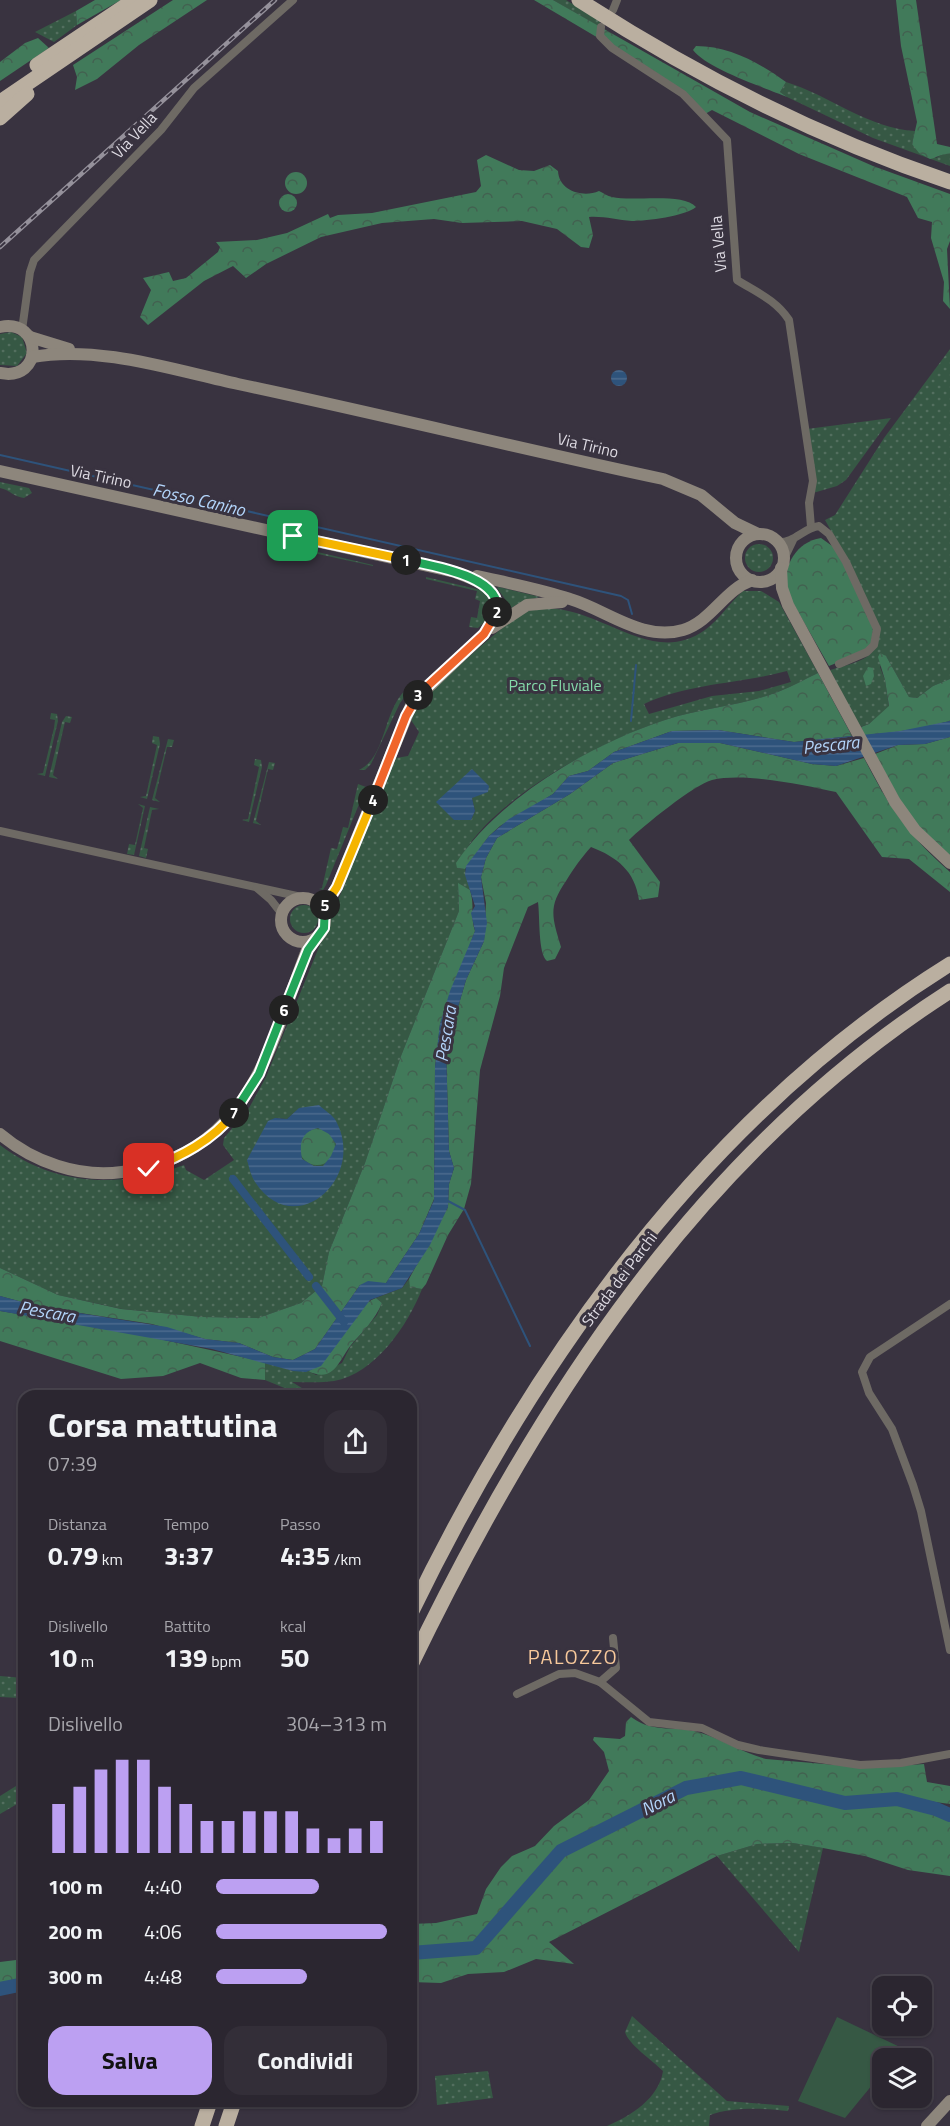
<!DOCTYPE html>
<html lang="it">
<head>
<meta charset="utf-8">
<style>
	:root { --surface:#2b2630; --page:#332e38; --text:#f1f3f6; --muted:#a6a5ab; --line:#47434c; --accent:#bca0f2 }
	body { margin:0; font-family:"Titillium Web",sans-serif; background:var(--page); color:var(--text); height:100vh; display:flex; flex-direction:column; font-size:22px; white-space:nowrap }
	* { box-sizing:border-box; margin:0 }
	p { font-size:20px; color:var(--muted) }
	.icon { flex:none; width:33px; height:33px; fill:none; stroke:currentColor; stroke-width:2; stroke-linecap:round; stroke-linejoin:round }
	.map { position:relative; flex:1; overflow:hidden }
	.panel { position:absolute; left:18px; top:1390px; width:399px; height:717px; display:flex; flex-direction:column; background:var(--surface); border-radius:18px; box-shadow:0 2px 4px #0004,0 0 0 2px var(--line) }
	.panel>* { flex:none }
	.tools { position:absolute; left:872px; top:1976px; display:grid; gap:12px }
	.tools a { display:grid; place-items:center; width:60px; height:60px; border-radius:12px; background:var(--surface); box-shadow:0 2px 4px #0004,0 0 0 2px var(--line); font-size:30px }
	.pin { position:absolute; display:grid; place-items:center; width:51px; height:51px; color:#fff; margin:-26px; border-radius:12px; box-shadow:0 3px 9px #0006 }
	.km { position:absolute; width:30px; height:30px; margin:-15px; border-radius:50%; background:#222; color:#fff; font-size:16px; line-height:30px; text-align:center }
	.round { display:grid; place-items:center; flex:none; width:63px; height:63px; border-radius:18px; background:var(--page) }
	.head { display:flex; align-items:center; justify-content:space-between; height:102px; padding:0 30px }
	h1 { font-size:33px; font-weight:700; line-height:45px }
	.figures { display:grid; grid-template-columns:repeat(3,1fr); gap:9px; height:102px; padding:6px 30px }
	.figures div { display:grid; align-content:center }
	.figures b { font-size:26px; font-weight:700 }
	.figures small { font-size:16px; font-weight:400 }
	.figures p { font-size:16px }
	.chart { height:168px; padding:12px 30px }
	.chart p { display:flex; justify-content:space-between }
	.chart svg { width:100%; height:108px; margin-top:6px; stroke:var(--accent); stroke-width:6 }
	.cta { display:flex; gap:12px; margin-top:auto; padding:12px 30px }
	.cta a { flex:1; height:69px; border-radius:18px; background:var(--accent); color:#111; font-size:24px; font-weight:700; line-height:69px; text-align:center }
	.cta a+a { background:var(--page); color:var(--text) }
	ul { padding:0 30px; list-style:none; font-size:20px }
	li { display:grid; grid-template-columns:96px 72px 1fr; align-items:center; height:45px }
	li i { height:15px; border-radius:8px; background:var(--accent) }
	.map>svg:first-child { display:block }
</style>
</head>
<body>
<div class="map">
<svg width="950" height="2126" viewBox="0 0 950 2126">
	<defs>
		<pattern id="green-dots" width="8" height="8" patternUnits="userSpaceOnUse" patternTransform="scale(1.5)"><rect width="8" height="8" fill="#365844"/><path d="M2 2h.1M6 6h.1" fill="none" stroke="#536f5f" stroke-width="1.8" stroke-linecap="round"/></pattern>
		<pattern id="forest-crowns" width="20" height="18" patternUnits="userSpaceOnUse" patternTransform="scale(1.5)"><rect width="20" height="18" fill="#417a5a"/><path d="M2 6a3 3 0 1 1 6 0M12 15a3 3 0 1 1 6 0" fill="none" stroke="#426150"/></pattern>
		<pattern id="water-rules" width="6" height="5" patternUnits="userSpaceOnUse" patternTransform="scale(1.5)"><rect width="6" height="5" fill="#2e537b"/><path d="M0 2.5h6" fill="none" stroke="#4c6b8e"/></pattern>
	</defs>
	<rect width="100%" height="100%" fill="#393340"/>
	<g fill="url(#green-dots)" fill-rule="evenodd">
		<polygon points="553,0 566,0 601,21 598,26"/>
		<polygon points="76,11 77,25 54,42 35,32"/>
		<path d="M 786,82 C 829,95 869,129 915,131 L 912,144 L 936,158 L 945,153 L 950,154 L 950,166 L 873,138 L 787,97 L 780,92 Z"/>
		<polygon points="11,332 22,337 27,353 17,366 0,365 0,334"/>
		<path d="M 950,349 L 950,679 L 933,686 L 917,698 L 909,697 L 886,656 L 880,667 L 885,680 L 889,707 L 869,724 L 860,727 L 830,670 C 849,664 876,661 879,637 L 848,561 L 825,520 L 835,515 L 884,438 Z"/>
		<polygon points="891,418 846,480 837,486 813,493 807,429"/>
		<path d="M 0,482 L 29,488 L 32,493 L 24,498 C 14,497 10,490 0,488 Z"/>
		<circle cx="759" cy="558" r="14"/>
		<polygon points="296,547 373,565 373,566 295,549"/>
		<path d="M 426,577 L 485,591 C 496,605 491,618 478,628 L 469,627 L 471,617 L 477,618 L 480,601 L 475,599 L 477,591 L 426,579 Z"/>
		<polygon points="499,587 540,597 523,601 506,611 505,599 497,588"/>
		<path d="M 743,591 L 761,591 L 779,602 L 818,673 C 803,680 788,689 772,694 C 738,706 700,708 665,720 C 603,740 479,804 457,868 L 465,869 L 470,890 L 458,884 L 459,911 L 401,1056 L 365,1163 L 329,1252 L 322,1286 L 301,1303 L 258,1318 L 202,1317 L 122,1309 L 58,1295 L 0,1268 L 0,1145 C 55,1187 121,1188 184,1165 L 186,1170 L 204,1180 L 234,1160 L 223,1145 L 224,1138 L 249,1108 L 266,1077 L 396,758 L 408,756 L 419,732 L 411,720 L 418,704 C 438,686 510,615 531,610 C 593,596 648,671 705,630 C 720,619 730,602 743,591 ZM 787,671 L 791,682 L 759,691 L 712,696 L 649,714 L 644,704 C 690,683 739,684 787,671 ZM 472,769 L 481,793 L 472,798 L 475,811 L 471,820 ZM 299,1108 L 247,1160 L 275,1118 L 287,1119 Z"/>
		<path d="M 415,683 L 400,703 L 371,764 L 365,770 L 359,770 C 390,755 381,701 415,683 Z"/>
		<polygon points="51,713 57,714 58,721 45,776 37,774 43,773 54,728 55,720 50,719"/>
		<polygon points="66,716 72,717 70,723 65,722 64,726 53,775 58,779 49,777 62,722"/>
		<polygon points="153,736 159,737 160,744 147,799 140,797 146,796 157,745 152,743"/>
		<polygon points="168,739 174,740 172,747 167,747 155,798 160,802 152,800"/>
		<polygon points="255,759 261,760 262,767 249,822 242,820 248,819 259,767 254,765"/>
		<polygon points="269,762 275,763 273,770 268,769 256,821 261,825 253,823"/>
		<polygon points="358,784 366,787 326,885 323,890 319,889 322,888 331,848 337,849 343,827 348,828"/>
		<polygon points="138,804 145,806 134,855 127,854 129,844 135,845 143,808"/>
		<polygon points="150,807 159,809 152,810 144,848 148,849 146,858 139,856"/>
		<circle cx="304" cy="919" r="14"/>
		<path d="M 409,1279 L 411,1287 L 422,1289 C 408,1325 375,1374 334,1381 C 321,1383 306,1382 292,1382 L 315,1396 L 304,1396 L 265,1380 L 265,1362 L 293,1371 L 308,1371 L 316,1375 L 342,1363 L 350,1347 L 377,1315 L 382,1303 L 376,1298 L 402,1288 Z"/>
		<polygon points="0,1676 24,1678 24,1693 20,1698 0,1697"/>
		<polygon points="24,1781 24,1800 0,1814 0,1796"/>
		<polygon points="793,1843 823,1848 799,1952 717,1856 757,1844"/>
		<path d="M 632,2016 L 727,2101 L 789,2106 L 788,2111 C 766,2108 731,2107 710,2115 L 709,2126 L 607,2126 C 631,2116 659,2098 663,2071 C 652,2060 628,2044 625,2032 Z"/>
		<polygon points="488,2071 493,2098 437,2105 435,2076"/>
	</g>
	<g fill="url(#forest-crowns)">
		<polygon points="95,0 121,0 77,25 76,11"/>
		<polygon points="173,0 207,0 139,45 97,79 75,90 77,77 73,65"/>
		<polygon points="534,0 553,0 750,112 873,166 950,194 950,241 947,249 950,309 943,301 944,282 931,238 932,222 918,218 907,197 799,154 712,110 705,114 654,71"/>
		<path d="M 896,0 L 916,0 L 937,144 L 950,147 L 950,154 C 942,153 937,158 930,159 L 919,153 L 912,144 L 917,122 L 901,46 Z"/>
		<polygon points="38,38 49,48 0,81 0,62 25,43"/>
		<path d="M 696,46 C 729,46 760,63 786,82 L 780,92 L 787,97 C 765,88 706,68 693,50 Z"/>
		<path d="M 486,155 L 519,170 L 534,171 L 550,165 L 558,171 C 559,191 583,198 599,191 C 604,193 607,196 612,197 C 632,202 683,192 696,207 C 685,216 647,221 632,221 C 617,220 604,216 589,217 L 593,235 L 589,248 L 581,247 L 557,229 L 522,221 L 462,223 L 434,219 L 382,223 L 321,237 L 266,264 L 246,278 L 233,266 L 204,281 L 148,325 L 140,317 L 151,290 L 143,278 L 169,272 L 173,281 L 186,278 L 218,252 L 220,247 L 216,242 L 257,240 L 287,233 L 328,214 L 330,218 L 338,215 L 372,213 L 476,192 L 481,186 L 477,160 Z"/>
		<circle cx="296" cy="183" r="11"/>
		<circle cx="288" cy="203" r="9"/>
		<path d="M 821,538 L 835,548 L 874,624 L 871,644 L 863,652 L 829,666 L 785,589 C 784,565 796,542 821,538 Z"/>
		<polygon points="880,653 886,656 909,697 917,698 933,686 950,679 950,721 916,729 865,736 861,727 869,724 889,706 885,680 878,657"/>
		<polygon points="868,667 873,668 874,676 871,684 866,686 863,676"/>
		<path d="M 818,673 L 852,736 L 794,742 L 718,730 L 672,731 L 614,752 L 588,771 L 569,776 L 553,794 L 500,826 L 489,836 L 465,869 L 457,868 L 456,863 C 499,798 591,744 665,720 C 700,708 738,706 772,694 C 788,689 803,680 818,673 Z"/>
		<polygon points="950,737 950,856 910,818 875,754 898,745 925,744"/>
		<path d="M 678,743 L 720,743 L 812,764 L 836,766 L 864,758 C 889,807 908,835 950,872 L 950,892 L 909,859 L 882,857 L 836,792 C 804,785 744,772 712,780 C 695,784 642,827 629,840 L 660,882 L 658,897 L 639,900 C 635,871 617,857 591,847 C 581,858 574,868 566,881 C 548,907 552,917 561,947 L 555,959 L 547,961 C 538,954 540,917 538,902 L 528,907 L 504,968 L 500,996 L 480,1070 L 471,1184 L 464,1209 L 448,1235 L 426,1284 L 422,1289 L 410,1287 L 409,1279 L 448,1207 L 449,1184 L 454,1168 L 449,1151 L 446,1048 L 466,980 L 484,941 L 486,903 L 481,877 L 486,858 L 497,838 L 570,794 L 613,763 Z"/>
		<path d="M 458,883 L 470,890 C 475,906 470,916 475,931 L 440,1024 L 435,1067 L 434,1199 L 419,1234 L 386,1283 L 360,1285 L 315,1349 L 293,1360 L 273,1357 L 239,1343 L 205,1339 L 152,1324 L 41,1307 L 0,1296 L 0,1268 L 58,1295 L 121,1309 L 202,1317 L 258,1318 L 301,1303 L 322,1286 L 329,1252 L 365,1163 L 401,1056 L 459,911 Z"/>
		<circle cx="317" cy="1147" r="18"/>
		<path d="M 376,1298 L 382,1303 C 375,1320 363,1331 351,1345 C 339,1360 334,1384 308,1371 C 337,1360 351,1306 376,1298 Z"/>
		<polygon points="0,1311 132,1333 265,1362 265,1380 241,1378 200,1363 163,1376 121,1379 0,1341"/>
		<path d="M 631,1717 C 656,1735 675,1724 701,1733 C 724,1740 743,1753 766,1759 L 871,1768 L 924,1764 L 927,1782 L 950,1786 L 950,1804 L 898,1797 L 845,1801 L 741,1775 L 685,1786 L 560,1848 L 475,1946 L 411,1951 L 411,1924 L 436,1923 L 477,1914 L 486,1889 L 501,1867 L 512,1856 L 535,1846 L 554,1826 L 589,1800 L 609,1771 L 604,1752 L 593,1740 L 594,1737 L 620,1739 L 625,1736 L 626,1722 Z"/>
		<polygon points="745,1781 848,1807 898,1803 931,1812 950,1822 950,1876 908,1870 865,1856 823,1848 793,1843 757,1844 717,1856 549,1942 574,1964 536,1959 504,1972 468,1974 441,1983 411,1982 411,1956 481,1950 563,1853 689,1791"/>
		<polygon points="24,1959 24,1981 0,1986 0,1962"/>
	</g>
	<polygon fill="#365844" points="837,2017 902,2048 894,2058 882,2058 882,2073 845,2118 798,2101"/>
	<g fill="url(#water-rules)" fill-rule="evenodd">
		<circle cx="619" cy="378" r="8"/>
		<polygon points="950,721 950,737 925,744 898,745 836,766 812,764 720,743 678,743 613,763 570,794 497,838 486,858 481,877 487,923 484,941 466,980 446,1048 449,1151 454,1168 449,1184 448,1207 430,1245 402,1288 370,1300 321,1366 306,1372 293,1371 212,1349 0,1311 0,1296 41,1307 167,1327 205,1339 239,1343 273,1357 293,1360 315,1349 360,1285 368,1281 386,1283 419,1234 434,1200 435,1067 440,1024 450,991 475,931 471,913 475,906 465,875 466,866 489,836 509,819 553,794 569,776 588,771 614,752 672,731 718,730 794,742 900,731"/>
		<polygon points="472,769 489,786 488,792 472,798 475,811 471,820 454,820 436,802"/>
		<path d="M 319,1105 C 324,1110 333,1115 336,1121 C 367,1179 294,1242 255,1182 C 251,1176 249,1167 247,1160 L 268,1121 L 275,1118 L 287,1119 L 299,1108 ZM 318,1128 L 329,1134 L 336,1144 L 331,1156 L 323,1166 L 314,1166 L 302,1159 C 299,1143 301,1132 318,1128 Z"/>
	</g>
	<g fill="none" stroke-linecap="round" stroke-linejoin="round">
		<g stroke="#2e537b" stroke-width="2">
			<polyline points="0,455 621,596 628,600 632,614"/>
			<polyline points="631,721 636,665"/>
			<polyline points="231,1176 309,1280"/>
			<polyline points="448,1201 465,1210 530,1346"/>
			<polyline points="315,1288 339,1319"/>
		</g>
		<g stroke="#2e537b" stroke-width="8">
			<polyline points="233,1179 309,1277"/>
			<polyline points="316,1286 344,1322"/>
		</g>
		<g stroke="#2e537b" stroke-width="14">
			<polyline points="411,1953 476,1948 561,1851 686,1788 741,1778 845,1803 897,1799 936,1809 950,1815"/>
			<polyline points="0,1989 24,1984"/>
		</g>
		<g stroke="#6e6a64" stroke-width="8">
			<polyline points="613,10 617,0"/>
			<path d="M 601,27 L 600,36 L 612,48 L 683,94 L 727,140 L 737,280 C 756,292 776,300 789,320 L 813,481 L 809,503 L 811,527"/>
			<polyline points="22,330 30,272 34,260 161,130 194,88 293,0"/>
			<path d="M 778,542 C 795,543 803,528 819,526 L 829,534 L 846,562 L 877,629 L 874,645 L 867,652 L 839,664"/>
			<polyline points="784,559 793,540"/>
			<polyline points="0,831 306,898"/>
			<polyline points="257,888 271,900 282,914"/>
			<polyline points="950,1304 870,1357 862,1372 869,1393 892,1429 913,1485 921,1511 950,1650"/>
			<polyline points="600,1682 616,1668 613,1638"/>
			<polyline points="517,1694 559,1674 575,1673 600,1682 649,1722 702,1728 738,1745 759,1750 860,1765 901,1763 950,1754"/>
		</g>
		<g stroke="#8d867c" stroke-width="12">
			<path d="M 0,327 C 43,318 44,382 0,373"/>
			<polyline points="30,337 69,349"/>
			<path d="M 32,357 C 99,345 173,370 238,384 C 380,414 521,449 663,479 L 701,495 L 735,523 L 758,534"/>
			<path d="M 0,471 L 455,572 C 474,580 497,585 498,610 L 484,634 L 412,703 L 337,887 L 323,911"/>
			<circle cx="760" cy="558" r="24"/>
			<polyline points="781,568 782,588 788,605 895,802 915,830 950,863"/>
			<path d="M 477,576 C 508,583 540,589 570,599 C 607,610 643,642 683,630 C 712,621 724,590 752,580"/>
			<polyline points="492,628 527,605 562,602"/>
			<circle cx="303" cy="920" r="22"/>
			<path d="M 0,1134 C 33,1162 79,1178 122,1172 C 248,1155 268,1052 307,950 L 321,933"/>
			<polyline points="927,2126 950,2101"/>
		</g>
		<g stroke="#baafa0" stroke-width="15">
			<path d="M 579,0 C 695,75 819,138 950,182"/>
			<polyline points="37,65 134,0"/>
			<polyline points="0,102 150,0"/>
			<polyline points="0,118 27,94"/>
			<path d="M 411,1613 C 535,1357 706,1116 950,964"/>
			<path d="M 411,1665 C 538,1402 699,1152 950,991"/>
			<polyline points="202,2126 210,2102"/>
			<polyline points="226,2126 234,2102"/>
		</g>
		<g stroke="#95919b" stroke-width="4.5">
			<polyline id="rail" points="0,247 275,0"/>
		</g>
		<use href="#rail" stroke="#393340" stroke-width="2" stroke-dasharray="7" stroke-linecap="butt"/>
	</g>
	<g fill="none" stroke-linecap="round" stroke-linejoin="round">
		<g stroke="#fff" stroke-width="12">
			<polyline id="split-1" points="293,536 406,560"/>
		</g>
		<g stroke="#fff" stroke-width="12">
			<path id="split-2" d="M 406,560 C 432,566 503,576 497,612"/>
		</g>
		<g stroke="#fff" stroke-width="12">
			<polyline id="split-3" points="418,695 484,634 497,612"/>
		</g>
		<g stroke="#fff" stroke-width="12">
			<polyline id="split-4" points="373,800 406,716 418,695"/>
		</g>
		<g stroke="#fff" stroke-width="12">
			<polyline id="split-5" points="325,905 337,887 373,800"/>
		</g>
		<g stroke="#fff" stroke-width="12">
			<polyline id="split-6" points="284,1010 308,950 324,928 325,905"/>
		</g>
		<g stroke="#fff" stroke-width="12">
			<polyline id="split-7" points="234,1113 259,1074 284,1010"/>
		</g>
		<g stroke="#fff" stroke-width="12">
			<path id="split-8" d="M 149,1169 C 181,1156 212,1141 234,1113"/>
		</g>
		<use href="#split-1" stroke="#f5b400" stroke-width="8"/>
		<use href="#split-2" stroke="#22a559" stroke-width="8"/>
		<use href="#split-3" stroke="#f0652b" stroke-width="8"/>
		<use href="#split-4" stroke="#f0652b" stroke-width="8"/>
		<use href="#split-5" stroke="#f5b400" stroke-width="8"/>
		<use href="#split-6" stroke="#22a559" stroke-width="8"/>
		<use href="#split-7" stroke="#22a559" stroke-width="8"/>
		<use href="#split-8" stroke="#f5b400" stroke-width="8"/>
	</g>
	<g text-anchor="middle" stroke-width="6" stroke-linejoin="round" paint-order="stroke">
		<g font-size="16" fill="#dedbe3" stroke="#393340">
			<text transform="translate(134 135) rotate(-47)" y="6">Via Vella</text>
			<text transform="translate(718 244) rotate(-95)" y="6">Via Vella</text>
			<text transform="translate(588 445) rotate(13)" y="6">Via Tirino</text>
			<text transform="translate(101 476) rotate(12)" y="6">Via Tirino</text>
			<text transform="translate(619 1279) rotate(-53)" y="6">Strada dei Parchi</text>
		</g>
		<g font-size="16" fill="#84d9a9" stroke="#393340">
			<text x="555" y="691">Parco Fluviale</text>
		</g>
		<g font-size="18" font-style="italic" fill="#b3d5fb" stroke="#393340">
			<text transform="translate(199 500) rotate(13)" y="6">Fosso Canino</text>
			<text transform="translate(831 745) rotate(-6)" y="6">Pescara</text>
			<text transform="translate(446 1034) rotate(-81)" y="6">Pescara</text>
			<text transform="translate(47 1312) rotate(10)" y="6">Pescara</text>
			<text transform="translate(658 1803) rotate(-27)" y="6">Nora</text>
		</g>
		<g font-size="20" letter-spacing="1.5" fill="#f8c99b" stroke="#393340">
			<text x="573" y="1664">PALOZZO</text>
		</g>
	</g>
</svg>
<div class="tools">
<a><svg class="icon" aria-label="locate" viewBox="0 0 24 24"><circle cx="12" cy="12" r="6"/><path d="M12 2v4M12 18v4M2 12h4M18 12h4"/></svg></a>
<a><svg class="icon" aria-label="layers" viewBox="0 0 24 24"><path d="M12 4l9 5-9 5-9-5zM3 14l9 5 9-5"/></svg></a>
</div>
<div class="pin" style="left:293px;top:536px;background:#1e9e55"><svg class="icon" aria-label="arrive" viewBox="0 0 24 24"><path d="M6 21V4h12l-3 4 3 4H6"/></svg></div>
<div class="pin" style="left:149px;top:1169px;background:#d93025"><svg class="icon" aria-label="check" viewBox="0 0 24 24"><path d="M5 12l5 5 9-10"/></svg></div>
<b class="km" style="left:406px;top:560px">1</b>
<b class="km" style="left:497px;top:612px">2</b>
<b class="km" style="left:418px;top:695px">3</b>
<b class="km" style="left:373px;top:800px">4</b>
<b class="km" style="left:325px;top:905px">5</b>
<b class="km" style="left:284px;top:1010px">6</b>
<b class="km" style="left:234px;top:1113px">7</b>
<section class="panel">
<div class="head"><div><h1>Corsa mattutina</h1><p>07:39</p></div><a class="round"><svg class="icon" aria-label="share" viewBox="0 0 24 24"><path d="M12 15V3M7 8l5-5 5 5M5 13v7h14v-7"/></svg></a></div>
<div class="figures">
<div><p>Distanza</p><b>0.79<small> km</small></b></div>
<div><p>Tempo</p><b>3:37</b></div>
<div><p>Passo</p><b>4:35<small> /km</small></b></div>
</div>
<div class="figures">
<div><p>Dislivello</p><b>10<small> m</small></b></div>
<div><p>Battito</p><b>139<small> bpm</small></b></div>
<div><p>kcal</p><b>50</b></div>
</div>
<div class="chart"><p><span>Dislivello</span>304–313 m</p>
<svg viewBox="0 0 160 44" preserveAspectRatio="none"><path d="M5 44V24M15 44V17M25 44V10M35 44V6M45 44V6M55 44V17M65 44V24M75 44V31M85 44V31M95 44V27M105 44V27M115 44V27M125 44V34M135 44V38M145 44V34M155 44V31"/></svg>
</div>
<ul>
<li><b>100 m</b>4:40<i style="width:60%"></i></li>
<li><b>200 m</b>4:06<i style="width:100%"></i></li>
<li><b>300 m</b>4:48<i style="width:53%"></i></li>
</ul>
<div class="cta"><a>Salva</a><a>Condividi</a></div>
</section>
</div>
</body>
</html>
